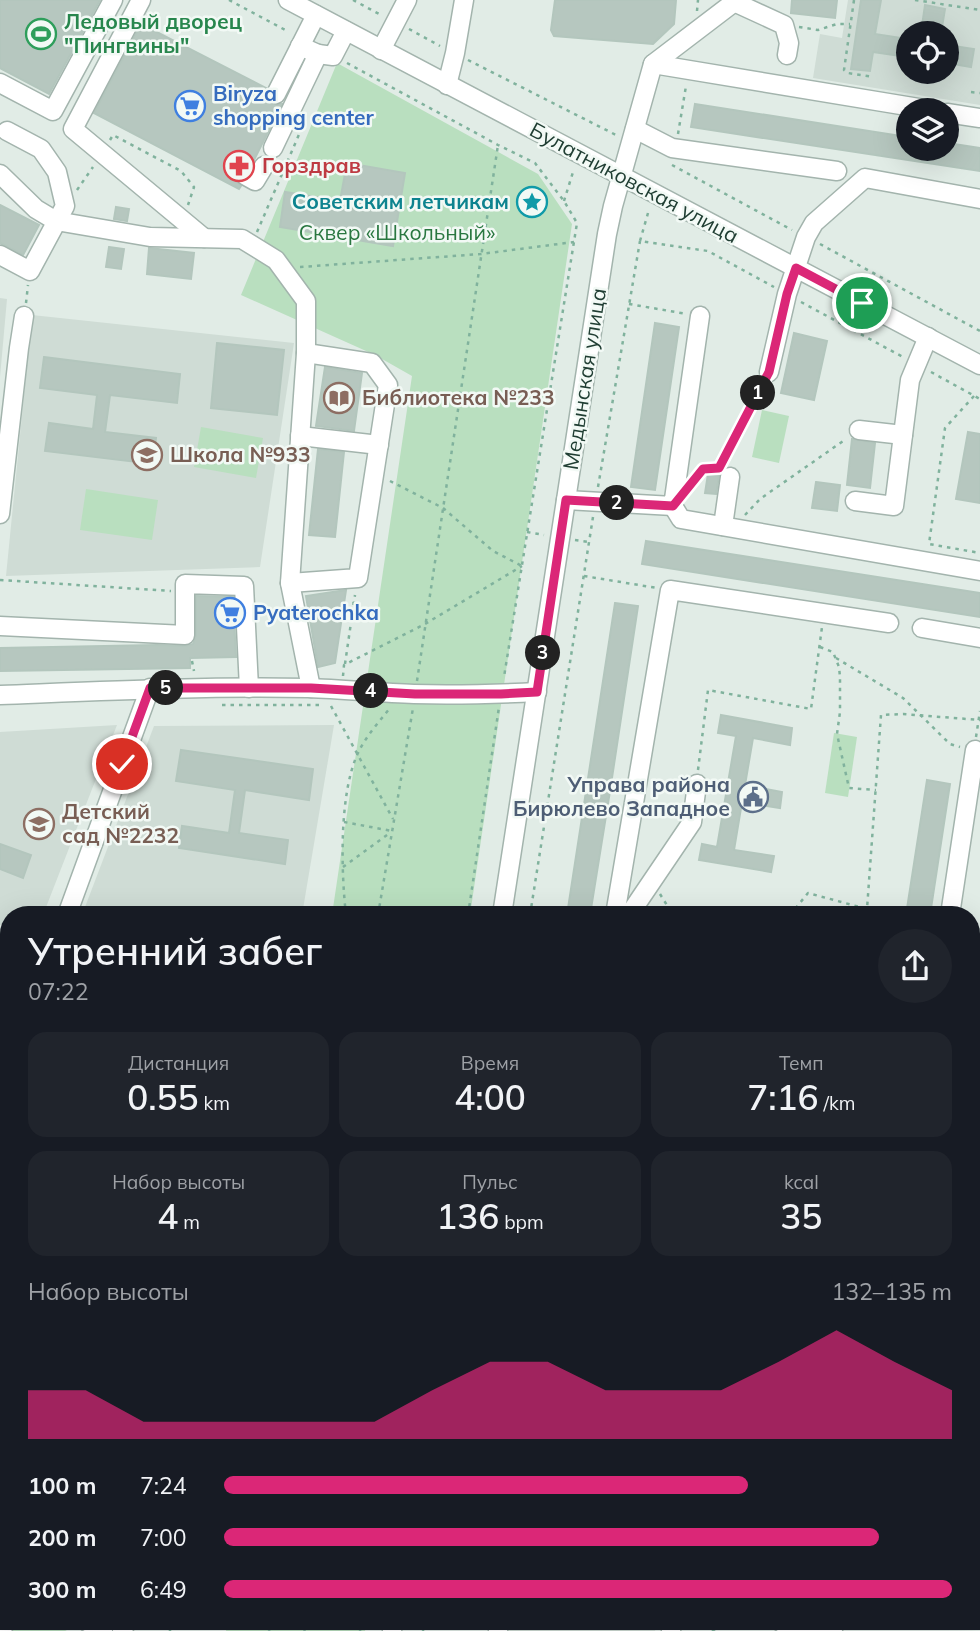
<!DOCTYPE html>
<html lang="ru">
<head>
<meta charset="utf-8">
<style>
	:root { --surface:#171b24; --page:#20242c; --text:#f1f3f6; --muted:#9ea1a6; --accent:#db2777 }
	body { margin:0; font-family:Mulish,sans-serif; background:var(--page); color:var(--text); height:100vh; display:flex; flex-direction:column; font-size:26px; white-space:nowrap }
	* { box-sizing:border-box; margin:0 }
	p { font-size:23px; color:var(--muted) }
	.icon { flex:none; width:38px; height:38px; fill:none; stroke:currentColor; stroke-width:2; stroke-linecap:round; stroke-linejoin:round }
	.map { position:relative; flex:1; overflow:hidden }
	.panel { position:absolute; left:0px; top:906px; width:980px; height:724px; display:flex; flex-direction:column; background:var(--surface); border-radius:28px 28px 0 0; box-shadow:0 7px 28px #0002 }
	.panel>* { flex:none }
	.fabs { position:absolute; left:896px; top:21px; display:grid; gap:14px }
	.fabs a { display:grid; place-items:center; width:63px; height:63px; border-radius:50%; background:var(--surface); box-shadow:0 7px 28px #0002; font-size:35px }
	.pin { position:absolute; display:grid; place-items:center; width:60px; height:60px; color:#fff; margin:-30px; border:4px solid #fff; border-radius:50%; box-shadow:0 2px 7px #0007 }
	.km { position:absolute; width:35px; height:35px; margin:-18px; border-radius:50%; background:#222; color:#fff; font-size:19px; line-height:35px; text-align:center }
	.round { display:grid; place-items:center; flex:none; width:74px; height:74px; border-radius:37px; background:var(--page) }
	.overview { display:flex; align-items:center; justify-content:space-between; height:119px; padding:0 28px }
	h1 { font-size:38px; font-weight:600; line-height:52px }
	.figures { display:grid; grid-template-columns:repeat(3,1fr); gap:10px; height:119px; padding:7px 28px }
	.figures div { display:grid; align-content:center; border-radius:18px; background:var(--page); text-align:center }
	.figures b { font-size:35px; font-weight:600 }
	.figures small { font-size:19px; font-weight:400 }
	.figures p { font-size:19px }
	.chart { height:196px; padding:14px 28px }
	.chart p { display:flex; justify-content:space-between }
	.chart svg { width:100%; height:126px; margin-top:7px; fill:var(--accent); opacity:.7 }
	ul { padding:0 28px; list-style:none; font-size:23px }
	li { display:grid; grid-template-columns:112px 84px 1fr; align-items:center; height:52px }
	li i { height:18px; border-radius:9px; background:var(--accent) }
	.map>svg:first-child { display:block }
</style>
</head>
<body>
<div class="map">
<svg width="980" height="1631" viewBox="0 0 980 1631">
	<rect width="100%" height="100%" fill="#e1ece6"/>
	<g fill="#cfdcd5" fill-rule="evenodd">
		<path d="M 848,0 L 980,0 L 980,105 L 813,78 L 820,34 L 842,38 ZM 908,33 L 947,33 L 947,72 L 908,72 Z"/>
		<polygon points="0,298 7,299 0,377"/>
		<polygon points="32,315 294,343 260,567 6,576"/>
		<polygon points="117,725 43,915 9,915 9,925 0,925 0,732"/>
		<polygon points="334,725 302,915 82,915 154,726"/>
		<polygon points="971,1000 980,1001 980,1292 971,1291"/>
		<polygon points="971,1301 980,1302 980,1586 971,1585"/>
		<polygon points="510,1622 657,1622 655,1631 509,1631"/>
	</g>
	<g fill="#b9dfbf">
		<polygon points="337,63 538,174 572,224 470,915 332,915 412,376 375,355 241,295"/>
		<polygon points="762,410 789,416 779,463 752,457"/>
		<polygon points="201,427 263,438 256,478 194,467"/>
		<polygon points="86,489 158,500 152,540 80,530"/>
		<polygon points="834,733 857,737 848,797 825,793"/>
		<polygon points="9,1185 9,1260 0,1266 0,1192"/>
		<polygon points="0,1596 9,1600 9,1622 50,1622 67,1631 0,1631"/>
		<polygon points="227,1622 366,1622 365,1631 226,1631"/>
	</g>
	<g fill="#b6c7bf" stroke="#b3c6bd" stroke-width="2">
		<polygon points="0,0 100,0 49,94 0,68"/>
		<polygon points="555,0 676,0 674,24 653,44 554,36 551,30"/>
		<polygon points="792,0 837,0 835,18 791,13"/>
		<polygon points="861,0 881,0 875,34 908,39 908,57 873,52 870,71 851,69"/>
		<polygon points="925,5 945,9 941,33 921,33"/>
		<polygon points="141,24 266,88 265,95 267,101 272,104 282,104 251,166 241,166 236,171 235,177 237,182 241,186 239,189 94,113"/>
		<polygon points="947,45 974,49 971,67 947,63"/>
		<polygon points="695,104 908,137 908,149 947,149 947,143 980,148 980,171 691,127"/>
		<polygon points="347,163 405,173 393,246 280,227 285,192 340,201"/>
		<polygon points="0,205 39,225 23,255 0,243"/>
		<polygon points="116,207 129,209 127,221 114,219"/>
		<polygon points="109,247 124,249 121,269 106,267"/>
		<polygon points="149,248 194,253 191,279 147,274"/>
		<polygon points="655,323 679,327 655,490 631,487"/>
		<polygon points="794,333 827,341 814,400 781,393"/>
		<polygon points="217,343 284,350 277,415 211,408"/>
		<polygon points="44,357 180,374 177,403 110,395 105,432 156,438 153,464 45,451 49,423 93,429 97,395 40,388"/>
		<polygon points="325,367 362,373 354,431 316,426"/>
		<polygon points="968,432 980,434 980,503 956,499"/>
		<polygon points="852,439 875,443 870,488 847,485"/>
		<polygon points="318,449 344,452 335,537 309,535"/>
		<polygon points="708,474 719,476 716,494 705,493"/>
		<polygon points="816,482 840,485 837,511 812,508"/>
		<polygon points="646,541 980,593 980,617 642,564"/>
		<polygon points="346,590 335,663 318,667 306,596"/>
		<polygon points="196,596 233,597 236,657 190,658 190,668 0,671 0,648 157,645 184,646 193,644 196,635"/>
		<polygon points="615,603 638,606 610,791 590,915 567,915"/>
		<polygon points="721,715 792,728 790,745 753,738 745,785 782,792 780,808 742,802 734,850 774,856 771,872 699,860 702,844 717,847 736,736 718,733"/>
		<polygon points="181,750 313,769 309,800 245,790 239,833 288,840 285,864 179,848 182,826 229,833 235,790 176,781"/>
		<polygon points="927,780 950,784 930,915 906,915"/>
		<polygon points="0,844 31,855 23,878 0,869"/>
	</g>
	<g fill="none" stroke-linecap="round" stroke-linejoin="round">
		<g stroke="#a3b4ad" stroke-width="21">
			<g id="minor">
				<polyline points="141,0 73,129 204,238"/>
				<polyline points="288,0 980,365"/>
				<polyline points="734,2 784,25 789,43 787,55"/>
				<polyline points="381,50 407,0"/>
				<polyline points="318,54 333,56 346,31"/>
				<polyline points="653,64 931,110"/>
				<polyline points="0,83 53,111 113,0"/>
				<polyline points="447,85 455,53 464,0"/>
				<polyline points="276,94 316,15"/>
				<polyline points="947,113 980,118"/>
				<polyline points="635,129 672,148 837,171"/>
				<polyline points="273,148 318,54 300,46"/>
				<polyline points="0,174 36,209 56,221 150,237 242,239 276,260 306,301 306,353 290,583 311,688"/>
				<polyline points="246,176 255,181 264,166"/>
				<polyline points="0,255 30,271 65,206 57,172 41,149 7,131"/>
				<polyline points="769,372 787,294 806,237 814,223 865,178 980,199"/>
				<polyline points="859,430 903,435"/>
				<polyline points="300,436 379,445"/>
				<polyline points="566,500 673,506 700,316"/>
				<polyline points="855,501 894,506 910,380 928,337"/>
				<polyline points="673,506 681,519 980,571"/>
				<polyline points="0,514 19,348 24,316"/>
				<polyline points="723,526 730,477"/>
				<polyline points="290,583 358,578 388,385 372,363 306,353"/>
				<polyline points="0,626 185,635 185,584 244,586 249,688"/>
				<polyline points="922,628 980,638"/>
				<path d="M 0,695 C 103,691 205,686 308,688 C 344,689 379,693 414,694 C 455,695 496,694 537,692"/>
				<polyline points="67,915 150,688"/>
				<polyline points="502,915 607,234 613,206 653,64 737,0"/>
				<polyline points="615,915 670,590 889,623"/>
				<polyline points="629,915 692,822 697,784"/>
				<polyline points="950,915 975,750"/>
				<polyline points="971,980 980,981"/>
				<polyline points="0,991 9,975"/>
				<polyline points="0,1031 9,1036"/>
				<polyline points="0,1070 9,1048"/>
				<polyline points="0,1145 9,1146"/>
				<polyline points="0,1295 9,1290"/>
				<polyline points="0,1563 9,1546"/>
				<polyline points="0,1576 9,1580"/>
				<polyline points="971,1593 980,1594"/>
				<polyline points="87,1622 103,1631"/>
				<polyline points="782,1623 833,1631"/>
				<polyline points="1,1631 9,1616"/>
				<polyline points="122,1631 127,1622"/>
				<polyline points="392,1631 393,1622"/>
				<polyline points="498,1631 499,1622"/>
				<polyline points="671,1631 672,1622"/>
			</g>
		</g>
		<g stroke="#80b29d" stroke-width="2.5" stroke-dasharray="3.5 5" stroke-linecap="butt">
			<polyline points="229,0 289,32"/>
			<polyline points="353,0 381,15"/>
			<polyline points="854,0 844,70 848,73 874,77"/>
			<polyline points="915,0 980,10"/>
			<polyline points="697,11 698,0"/>
			<polyline points="799,27 818,30 837,24 850,24"/>
			<polyline points="409,29 440,46"/>
			<polyline points="468,60 618,136"/>
			<polyline points="347,63 498,145 535,163 564,201 577,223 504,677"/>
			<polyline points="971,92 980,93"/>
			<polyline points="678,134 686,86"/>
			<polyline points="110,140 113,135 181,171 194,187 188,205"/>
			<polyline points="672,165 792,230"/>
			<polyline points="77,190 93,167"/>
			<polyline points="564,201 573,172"/>
			<polyline points="648,213 640,241 708,251 774,287"/>
			<polyline points="257,232 307,116"/>
			<polyline points="820,244 980,331"/>
			<polyline points="300,267 481,254 574,242"/>
			<polyline points="801,302 903,357"/>
			<polyline points="26,303 28,285"/>
			<polyline points="629,304 687,314"/>
			<polyline points="931,372 980,399"/>
			<polyline points="749,388 758,380"/>
			<polyline points="974,396 945,428 929,544 980,553"/>
			<polyline points="390,481 443,508 493,551 522,566"/>
			<polyline points="693,481 703,469 719,469 762,384"/>
			<polyline points="598,487 640,241"/>
			<polyline points="745,515 760,499 846,439"/>
			<polyline points="527,532 544,535"/>
			<polyline points="575,540 589,542"/>
			<polyline points="584,576 657,588"/>
			<polyline points="0,580 171,591"/>
			<polyline points="344,604 354,603"/>
			<polyline points="820,647 833,652 839,667 840,677 840,712 837,734 849,788 876,790"/>
			<polyline points="836,658 903,698 950,744 960,747"/>
			<polyline points="192,661 194,671"/>
			<polyline points="345,664 355,595"/>
			<polyline points="343,676 344,665 425,624 522,566"/>
			<polyline points="417,681 498,145"/>
			<polyline points="222,705 321,705"/>
			<polyline points="331,706 393,819"/>
			<polyline points="976,737 980,711"/>
			<polyline points="698,770 708,690 811,709 822,627"/>
			<polyline points="344,822 392,831"/>
			<polyline points="343,867 391,832"/>
			<polyline points="660,894 673,915"/>
			<path d="M 346,915 C 341,871 339,793 358,753 C 366,736 379,722 390,708"/>
			<polyline points="378,915 413,708"/>
			<polyline points="468,915 499,707"/>
			<polyline points="530,915 593,517"/>
			<polyline points="790,915 808,893 867,909 881,715 903,714 980,720"/>
			<polyline points="971,937 980,926"/>
			<polyline points="154,1622 171,1631"/>
			<polyline points="300,1622 305,1631"/>
			<polyline points="269,1631 271,1622"/>
			<polyline points="360,1631 361,1622"/>
			<polyline points="423,1631 424,1622"/>
			<polyline points="712,1631 727,1622"/>
		</g>
		<use href="#minor" stroke="#fff" stroke-width="18"/>
	</g>
	<g fill="none" stroke-linecap="round" stroke-linejoin="round">
		<g stroke="#fff" stroke-width="14">
			<polyline id="route" points="122,764 150,688 311,688 415,694 501,694 537,692 566,500 673,506 703,469 719,468 769,372 787,294 796,268 862,303"/>
		</g>
		<use href="#route" stroke="#db2777" stroke-width="9"/>
	</g>
	<defs>
		<g id="stadium-ring" transform="scale(1.575)"><circle r="9.5" fill="#f2f9f5" stroke="#2e9e5b" stroke-width="1.5"/><path d="M0-5a6.5 5 0 1 0 0 10a6.5 5 0 1 0 0-10ZM-3.5-1.8h7v3.6h-7Z" fill="#2e9e5b"/></g>
		<g id="supermarket-ring" transform="scale(1.575)"><circle r="9.5" fill="#f2f9f5" stroke="#3f7fe0" stroke-width="1.5"/><path d="M-6-5.5h2.5l.6 2H6L4.5 2H-2.5L-4.4-4H-6ZM-1.5 3.2a1.3 1.3 0 1 0 .1 0ZM3 3.2a1.3 1.3 0 1 0 .1 0Z" fill="#3f7fe0"/></g>
		<g id="pharmacy-ring" transform="scale(1.575)"><circle r="9.5" fill="#f2f9f5" stroke="#e0444e" stroke-width="1.5"/><path d="M-2-6h4v4h4v4h-4v4h-4v-4h-4v-4h4Z" fill="#e0444e"/></g>
		<g id="sight-ring" transform="scale(1.575)"><circle r="9.5" fill="#f2f9f5" stroke="#0f9aa8" stroke-width="1.5"/><path d="M0-6L1.8-2.2L6-1.7L2.9 1.2L3.7 5.4L0 3.3L-3.7 5.4L-2.9 1.2L-6-1.7L-1.8-2.2Z" fill="#0f9aa8"/></g>
		<g id="library-ring" transform="scale(1.575)"><circle r="9.5" fill="#f2f9f5" stroke="#8d6e63" stroke-width="1.5"/><path d="M-6-4Q-3-5.5-.7-3.5V5Q-3 3-6 4ZM6-4Q3-5.5 .7-3.5V5Q3 3 6 4Z" fill="#8d6e63"/></g>
		<g id="school-ring" transform="scale(1.575)"><circle r="9.5" fill="#f2f9f5" stroke="#8d6e63" stroke-width="1.5"/><path d="M0-5L7-2L0 1L-7-2ZM-4 1L0 2.5L4 1V4Q0 6-4 4Z" fill="#8d6e63"/></g>
		<g id="civic-ring" transform="scale(1.575)"><circle r="9.5" fill="#f2f9f5" stroke="#5c6f8a" stroke-width="1.5"/><path d="M-.6-6.5H3V-4.5H.6V-3L4-1V1h2V6H-6V1h2V-1L-.6-3ZM-1.2 2.5V6h2.4V2.5Z" fill="#5c6f8a"/></g>
	</defs>
	<g fill-rule="evenodd">
		<use href="#stadium-ring" x="41" y="34"/>
		<use href="#supermarket-ring" x="190" y="106"/>
		<use href="#pharmacy-ring" x="239" y="166"/>
		<use href="#sight-ring" x="532" y="202"/>
		<use href="#library-ring" x="339" y="398"/>
		<use href="#school-ring" x="147" y="455"/>
		<use href="#supermarket-ring" x="230" y="613"/>
		<use href="#civic-ring" x="753" y="797"/>
		<use href="#school-ring" x="39" y="824"/>
	</g>
	<g text-anchor="middle" stroke-width="5" stroke-linejoin="round" paint-order="stroke">
		<g font-size="21" font-weight="bold" fill="#27864d" stroke="#f2f9f5" text-anchor="start">
			<text x="64" y="29">Ледовый дворец<tspan x="64" dy="24">"Пингвины"</tspan></text>
		</g>
		<g font-size="21" font-weight="bold" fill="#366cbe" stroke="#f2f9f5" text-anchor="start">
			<text x="213" y="101">Biryza<tspan x="213" dy="24">shopping center</tspan></text>
			<text x="253" y="620">Pyaterochka</text>
		</g>
		<g font-size="21" font-weight="bold" fill="#be3a42" stroke="#f2f9f5" text-anchor="start">
			<text x="262" y="173">Горздрав</text>
		</g>
		<g font-size="21" fill="#203e33" stroke="#f2f9f5">
			<text transform="translate(634 183) rotate(28)" y="7">Булатниковская улица</text>
			<text transform="translate(585 379) rotate(-81)" y="7">Медынская улица</text>
		</g>
		<g font-size="21" font-weight="bold" fill="#0d838f" stroke="#f2f9f5" text-anchor="end">
			<text x="509" y="209">Cоветским летчикам</text>
		</g>
		<g font-size="21" fill="#297740" stroke="#f2f9f5">
			<text x="397" y="240">Сквер «Школьный»</text>
		</g>
		<g font-size="21" font-weight="bold" fill="#785e54" stroke="#f2f9f5" text-anchor="start">
			<text x="362" y="405">Библиотека №233</text>
			<text x="170" y="462">Школа №933</text>
			<text x="62" y="819">Детский<tspan x="62" dy="24">сад №2232</tspan></text>
		</g>
		<g font-size="21" font-weight="bold" fill="#4e5e75" stroke="#f2f9f5" text-anchor="end">
			<text x="730" y="792">Управа района<tspan x="730" dy="24">Бирюлево Западное</tspan></text>
		</g>
	</g>
</svg>
<div class="fabs">
<a><svg class="icon" aria-label="locate" viewBox="0 0 24 24"><circle cx="12" cy="12" r="6"/><path d="M12 2v4M12 18v4M2 12h4M18 12h4"/></svg></a>
<a><svg class="icon" aria-label="layers" viewBox="0 0 24 24"><path d="M12 4l9 5-9 5-9-5zM3 14l9 5 9-5"/></svg></a>
</div>
<div class="pin" style="left:862px;top:303px;background:#1e9e55"><svg class="icon" aria-label="arrive" viewBox="0 0 24 24"><path d="M6 21V4h12l-3 4 3 4H6"/></svg></div>
<div class="pin" style="left:122px;top:764px;background:#d93025"><svg class="icon" aria-label="check" viewBox="0 0 24 24"><path d="M5 12l5 5 9-10"/></svg></div>
<b class="km" style="left:758px;top:393px">1</b>
<b class="km" style="left:617px;top:503px">2</b>
<b class="km" style="left:543px;top:653px">3</b>
<b class="km" style="left:371px;top:691px">4</b>
<b class="km" style="left:166px;top:688px">5</b>
<section class="panel">
<div class="overview"><div><h1>Утренний забег</h1><p>07:22</p></div><a class="round"><svg class="icon" aria-label="share" viewBox="0 0 24 24"><path d="M12 15V3M7 8l5-5 5 5M5 13v7h14v-7"/></svg></a></div>
<div class="figures">
<div><p>Дистанция</p><b>0.55<small> km</small></b></div>
<div><p>Время</p><b>4:00</b></div>
<div><p>Темп</p><b>7:16<small> /km</small></b></div>
</div>
<div class="figures">
<div><p>Набор высоты</p><b>4<small> m</small></b></div>
<div><p>Пульс</p><b>136<small> bpm</small></b></div>
<div><p>kcal</p><b>35</b></div>
</div>
<div class="chart"><p><span>Набор высоты</span>132–135 m</p>
<svg viewBox="0 0 160 44" preserveAspectRatio="none"><path d="M0 44V27L10 27L20 38L30 38L40 38L50 38L60 38L70 27L80 17L90 17L100 27L110 27L120 27L130 17L140 6L150 17L160 27V44z"/></svg>
</div>
<ul>
<li><b>100 m</b>7:24<i style="width:72%"></i></li>
<li><b>200 m</b>7:00<i style="width:90%"></i></li>
<li><b>300 m</b>6:49<i style="width:100%"></i></li>
</ul>
</section>
</div>
</body>
</html>
